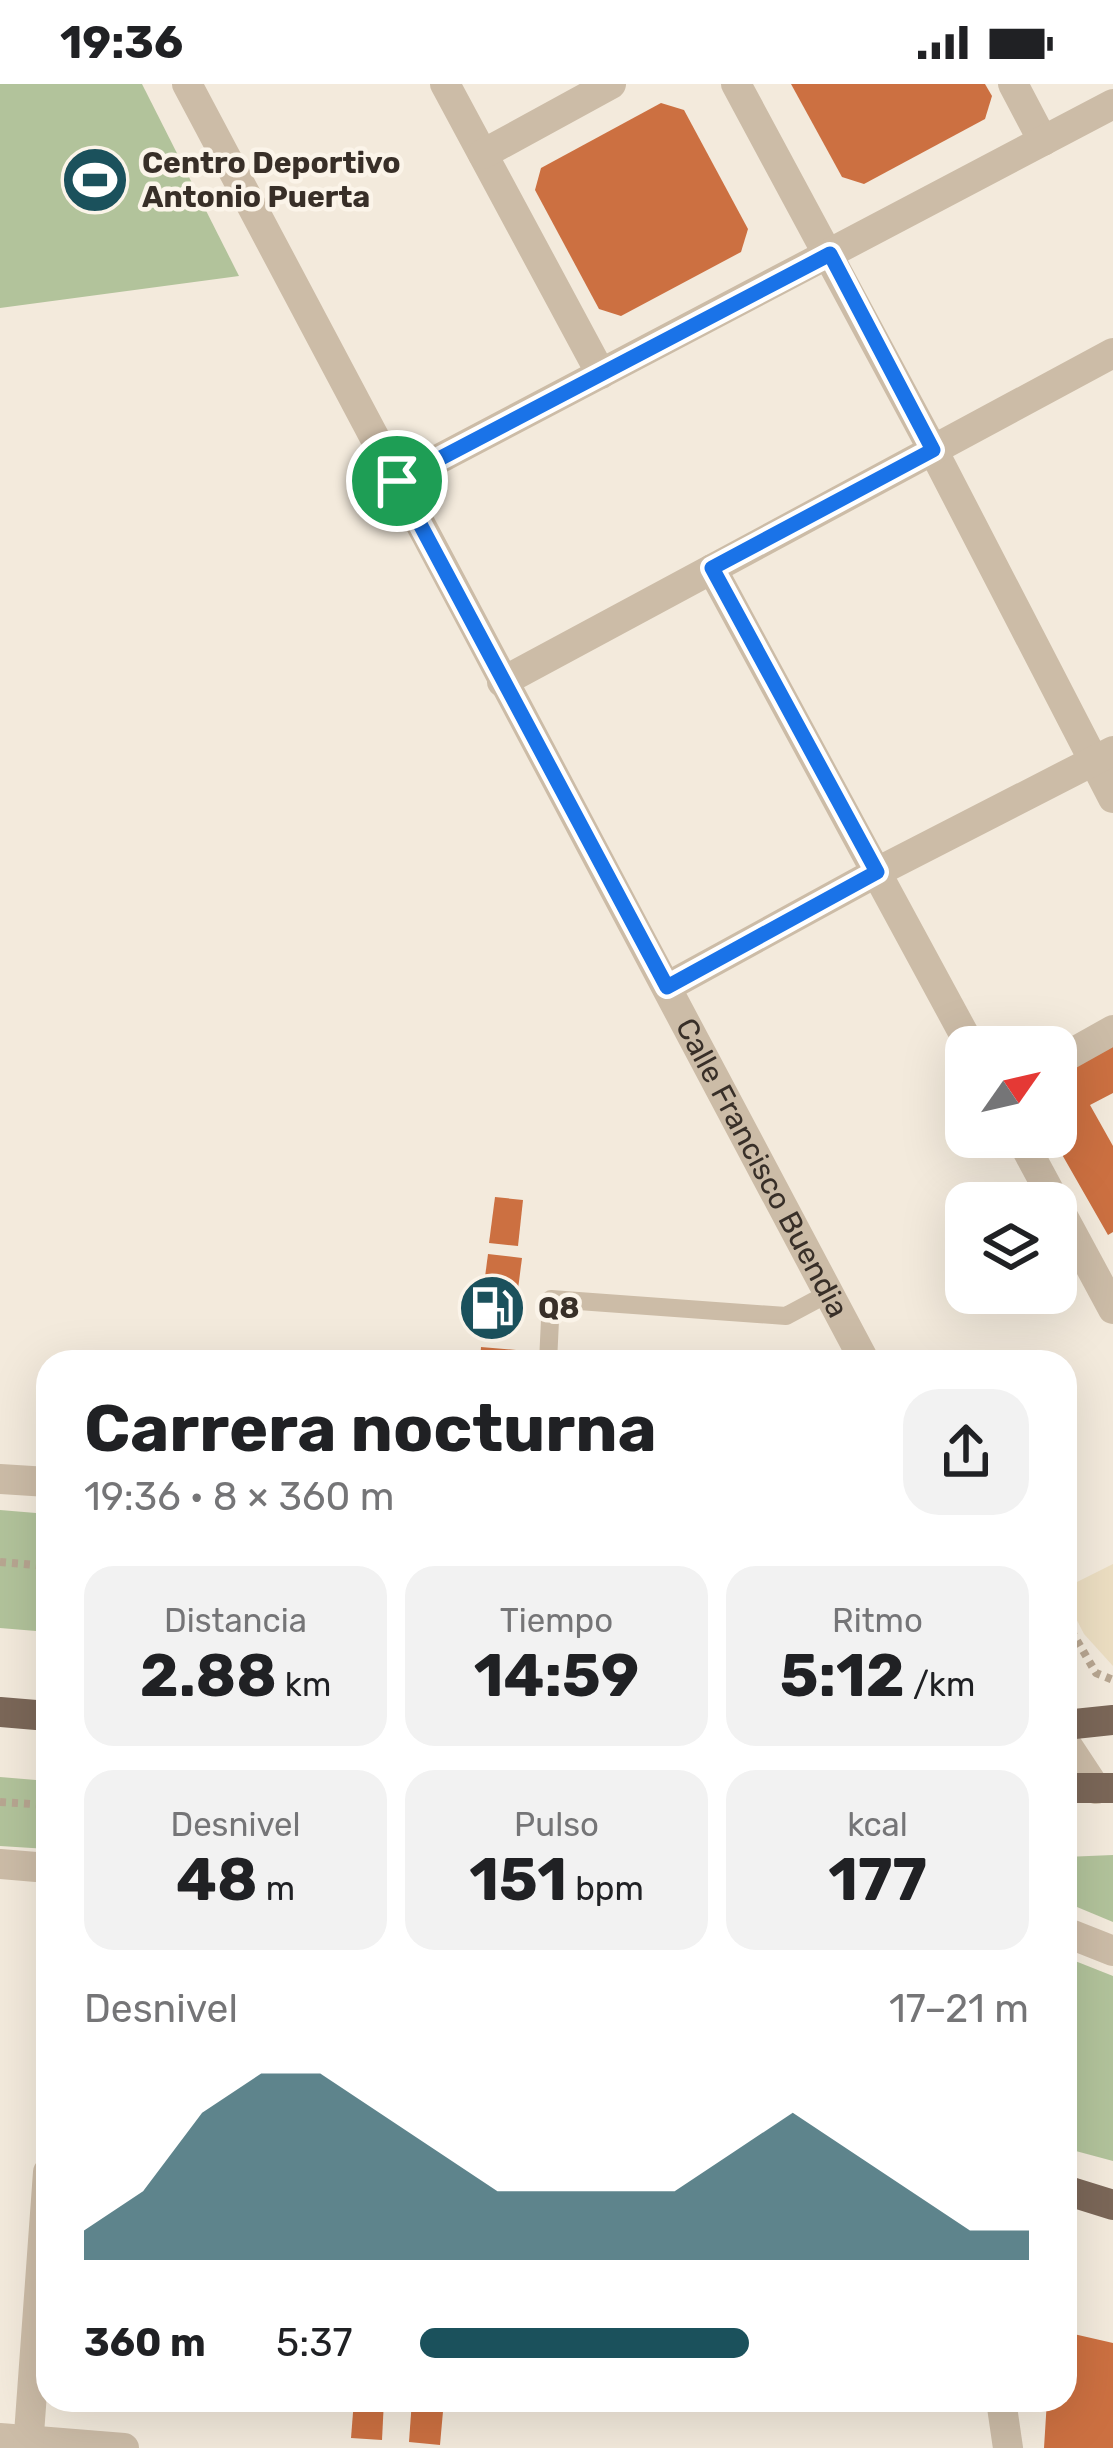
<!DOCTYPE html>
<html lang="es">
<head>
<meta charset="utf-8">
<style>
	:root { --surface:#fff; --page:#f2f2f2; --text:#202124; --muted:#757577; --accent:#1b515c }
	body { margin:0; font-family:Rubik,sans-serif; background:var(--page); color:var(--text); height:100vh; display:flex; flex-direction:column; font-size:45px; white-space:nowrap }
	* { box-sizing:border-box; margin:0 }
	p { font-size:39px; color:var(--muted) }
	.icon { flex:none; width:66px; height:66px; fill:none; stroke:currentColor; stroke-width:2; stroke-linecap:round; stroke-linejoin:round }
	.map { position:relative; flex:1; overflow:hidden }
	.sheet { position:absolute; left:36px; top:1266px; width:1041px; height:1062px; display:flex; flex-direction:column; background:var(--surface); border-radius:36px; box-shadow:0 12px 48px #0002 }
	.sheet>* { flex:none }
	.needle { width:78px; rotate:56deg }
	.fabs { position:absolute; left:945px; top:942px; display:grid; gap:24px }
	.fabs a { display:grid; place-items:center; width:132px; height:132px; border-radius:24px; background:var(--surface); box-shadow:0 12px 48px #0002; font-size:60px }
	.pin { position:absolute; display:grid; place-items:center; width:102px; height:102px; color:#fff; margin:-51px; border:6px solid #fff; border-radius:50%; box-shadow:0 3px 12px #0007 }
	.round { display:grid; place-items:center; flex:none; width:126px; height:126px; border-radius:36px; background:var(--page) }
	.summary { display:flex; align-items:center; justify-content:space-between; height:204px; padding:0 48px }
	h1 { font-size:66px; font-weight:700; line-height:90px }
	.metrics { display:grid; grid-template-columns:repeat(3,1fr); gap:18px; height:204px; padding:12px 48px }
	.metrics div { display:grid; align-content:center; border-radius:30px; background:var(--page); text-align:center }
	.metrics b { font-size:60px; font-weight:700 }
	.metrics small { font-size:33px; font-weight:400 }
	.metrics p { font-size:33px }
	.chart { height:336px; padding:24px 48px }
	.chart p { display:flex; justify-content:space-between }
	.chart svg { width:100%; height:216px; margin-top:12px; fill:var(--accent); opacity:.7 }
	ul { padding:0 48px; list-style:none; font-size:39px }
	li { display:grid; grid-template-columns:192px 144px 1fr; align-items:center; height:90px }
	li i { height:30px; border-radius:15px; background:var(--accent) }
	.status { display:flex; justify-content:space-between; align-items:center; height:84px; padding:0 60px; background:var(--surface); direction:ltr }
	.status svg { height:33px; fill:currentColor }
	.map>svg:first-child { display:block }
</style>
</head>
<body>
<div class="status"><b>19:36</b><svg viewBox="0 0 49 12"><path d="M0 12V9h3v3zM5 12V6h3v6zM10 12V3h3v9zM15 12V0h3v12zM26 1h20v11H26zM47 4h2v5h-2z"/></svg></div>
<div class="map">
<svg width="1113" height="2364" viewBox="0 0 1113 2364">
	<rect width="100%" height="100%" fill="#f3eadc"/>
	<g fill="#b2c39b">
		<polygon points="0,0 142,0 239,192 0,224"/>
		<polygon points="0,1426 48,1430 48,1548 0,1544"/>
		<polygon points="0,1693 48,1697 48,1765 0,1762"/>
		<polygon points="1113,1771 1113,1838 1065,1818 1065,1773"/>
		<polygon points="1065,1873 1113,1892 1113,2077 1072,2066 1065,2059"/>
	</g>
	<polygon fill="#ecdec2" points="1113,1480 1113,1582 1084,1550 1065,1513 1065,1504"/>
	<g fill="#cc7041">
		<polygon points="791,0 985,0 992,12 985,35 864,100 842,93"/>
		<polygon points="661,19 684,26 748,145 741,168 621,232 599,225 535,106 541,84"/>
		<polygon points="1113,960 1113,1009 1090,1021 1113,1062 1113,1148 1108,1151 1052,1053 1056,1053 1056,992"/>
		<polygon points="495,1113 523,1116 518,1162 489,1159"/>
		<polygon points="488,1170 522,1174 513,1244 479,1239"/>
		<polygon points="481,1263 527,1267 526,1278 480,1278"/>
		<polygon points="1065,2248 1113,2259 1113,2364 1044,2364 1047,2316 1065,2316"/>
		<polygon points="354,2316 384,2316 382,2356 351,2354"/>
		<polygon points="412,2316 444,2316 440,2361 409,2358"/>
	</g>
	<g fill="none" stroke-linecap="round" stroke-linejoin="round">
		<g stroke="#b8a691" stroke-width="8" stroke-dasharray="6 6" stroke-linecap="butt">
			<polyline points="0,1478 48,1482"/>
			<polyline points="1065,1536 1096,1589 1113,1596"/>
			<polyline points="0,1718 48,1721"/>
		</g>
		<polyline stroke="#ccbca7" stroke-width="18" points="548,1278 551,1215 786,1232 829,1209"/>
		<g stroke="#ccbca7" stroke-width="30">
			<path id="s1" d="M 187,0 L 865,1278"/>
			<polyline points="445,0 601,290"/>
			<polyline points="736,0 933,366 1113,714"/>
			<polyline points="1013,0 1043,57"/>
			<polyline points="483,70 611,0"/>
			<polyline points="397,397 1113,20"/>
			<polyline points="712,485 971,963"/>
			<polyline points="502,598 1113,269"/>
			<polyline points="667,903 877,788 1113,667"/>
			<polyline points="1056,978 1113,946"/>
			<polyline points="1020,1053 1113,1225"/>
			<polyline points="0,1395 48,1398"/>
			<polyline points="1065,1658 1096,1705"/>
			<polyline points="0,1780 48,1784"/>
			<polyline points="1001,2316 1008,2364"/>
			<polyline points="0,2354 124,2364"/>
			<polyline points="28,2364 48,2088"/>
		</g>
		<polyline stroke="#ccbca7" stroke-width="30" points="1065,1848 1113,1867"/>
		<g stroke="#7b6758" stroke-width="30">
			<polyline points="0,1628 48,1632"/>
			<polyline points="1065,1641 1113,1636"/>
			<polyline points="1065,1704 1113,1704"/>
			<polyline points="1065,2106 1113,2121"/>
		</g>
	</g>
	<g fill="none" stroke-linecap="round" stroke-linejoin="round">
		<g stroke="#fff" stroke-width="24">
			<polygon id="route" points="830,170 933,366 712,484 877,788 667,903 397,397"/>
		</g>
		<use href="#route" stroke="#1a73e8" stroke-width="15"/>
	</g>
	<defs>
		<g id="stadium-disc" transform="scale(3.45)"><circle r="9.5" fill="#1b515c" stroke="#fbf4e9"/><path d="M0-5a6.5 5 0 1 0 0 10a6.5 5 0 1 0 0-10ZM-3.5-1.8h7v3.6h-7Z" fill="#fff"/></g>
		<g id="fuel-disc" transform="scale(3.45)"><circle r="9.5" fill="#1b515c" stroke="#fbf4e9"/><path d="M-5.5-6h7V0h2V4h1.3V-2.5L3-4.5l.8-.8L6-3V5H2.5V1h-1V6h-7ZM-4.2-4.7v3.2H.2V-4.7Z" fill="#fff"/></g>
	</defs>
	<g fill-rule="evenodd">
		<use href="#stadium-disc" x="95" y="96"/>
		<use href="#fuel-disc" x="492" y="1224"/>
	</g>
	<g text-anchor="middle" stroke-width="9" stroke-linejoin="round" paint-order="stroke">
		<g font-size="30" font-weight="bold" fill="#382f28" stroke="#fbf4e9" text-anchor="start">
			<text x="142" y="89">Centro Deportivo<tspan x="142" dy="34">Antonio Puerta</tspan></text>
			<text x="538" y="1234">Q8</text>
		</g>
		<g font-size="30" fill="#382f28" stroke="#fbf4e9">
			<text dy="10" stroke="none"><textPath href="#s1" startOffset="1227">Calle Francisco Buendia</textPath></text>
		</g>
	</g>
</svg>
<div class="fabs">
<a><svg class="needle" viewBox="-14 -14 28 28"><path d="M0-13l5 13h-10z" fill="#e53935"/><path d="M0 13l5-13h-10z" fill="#757577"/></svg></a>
<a><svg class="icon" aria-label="layers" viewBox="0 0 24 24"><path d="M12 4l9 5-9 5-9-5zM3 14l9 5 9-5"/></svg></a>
</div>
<div class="pin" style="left:397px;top:397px;background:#1e9e55"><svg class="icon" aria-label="arrive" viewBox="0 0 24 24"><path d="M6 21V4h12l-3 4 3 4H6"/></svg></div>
<section class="sheet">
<div class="summary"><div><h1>Carrera nocturna</h1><p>19:36 · 8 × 360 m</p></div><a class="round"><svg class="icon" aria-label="share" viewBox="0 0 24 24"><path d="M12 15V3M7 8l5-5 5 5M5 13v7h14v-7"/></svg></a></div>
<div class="metrics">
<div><p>Distancia</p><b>2.88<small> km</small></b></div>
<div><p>Tiempo</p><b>14:59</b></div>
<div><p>Ritmo</p><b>5:12<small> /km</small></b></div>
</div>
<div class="metrics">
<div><p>Desnivel</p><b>48<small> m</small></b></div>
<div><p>Pulso</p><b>151<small> bpm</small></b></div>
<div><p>kcal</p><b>177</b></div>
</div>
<div class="chart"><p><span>Desnivel</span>17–21 m</p>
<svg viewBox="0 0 160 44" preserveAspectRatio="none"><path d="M0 44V38L10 30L20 14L30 6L40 6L50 14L60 22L70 30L80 30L90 30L100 30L110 22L120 14L130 22L140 30L150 38L160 38V44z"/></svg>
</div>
<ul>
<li><b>360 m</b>5:37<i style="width:54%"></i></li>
</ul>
</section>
</div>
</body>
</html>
